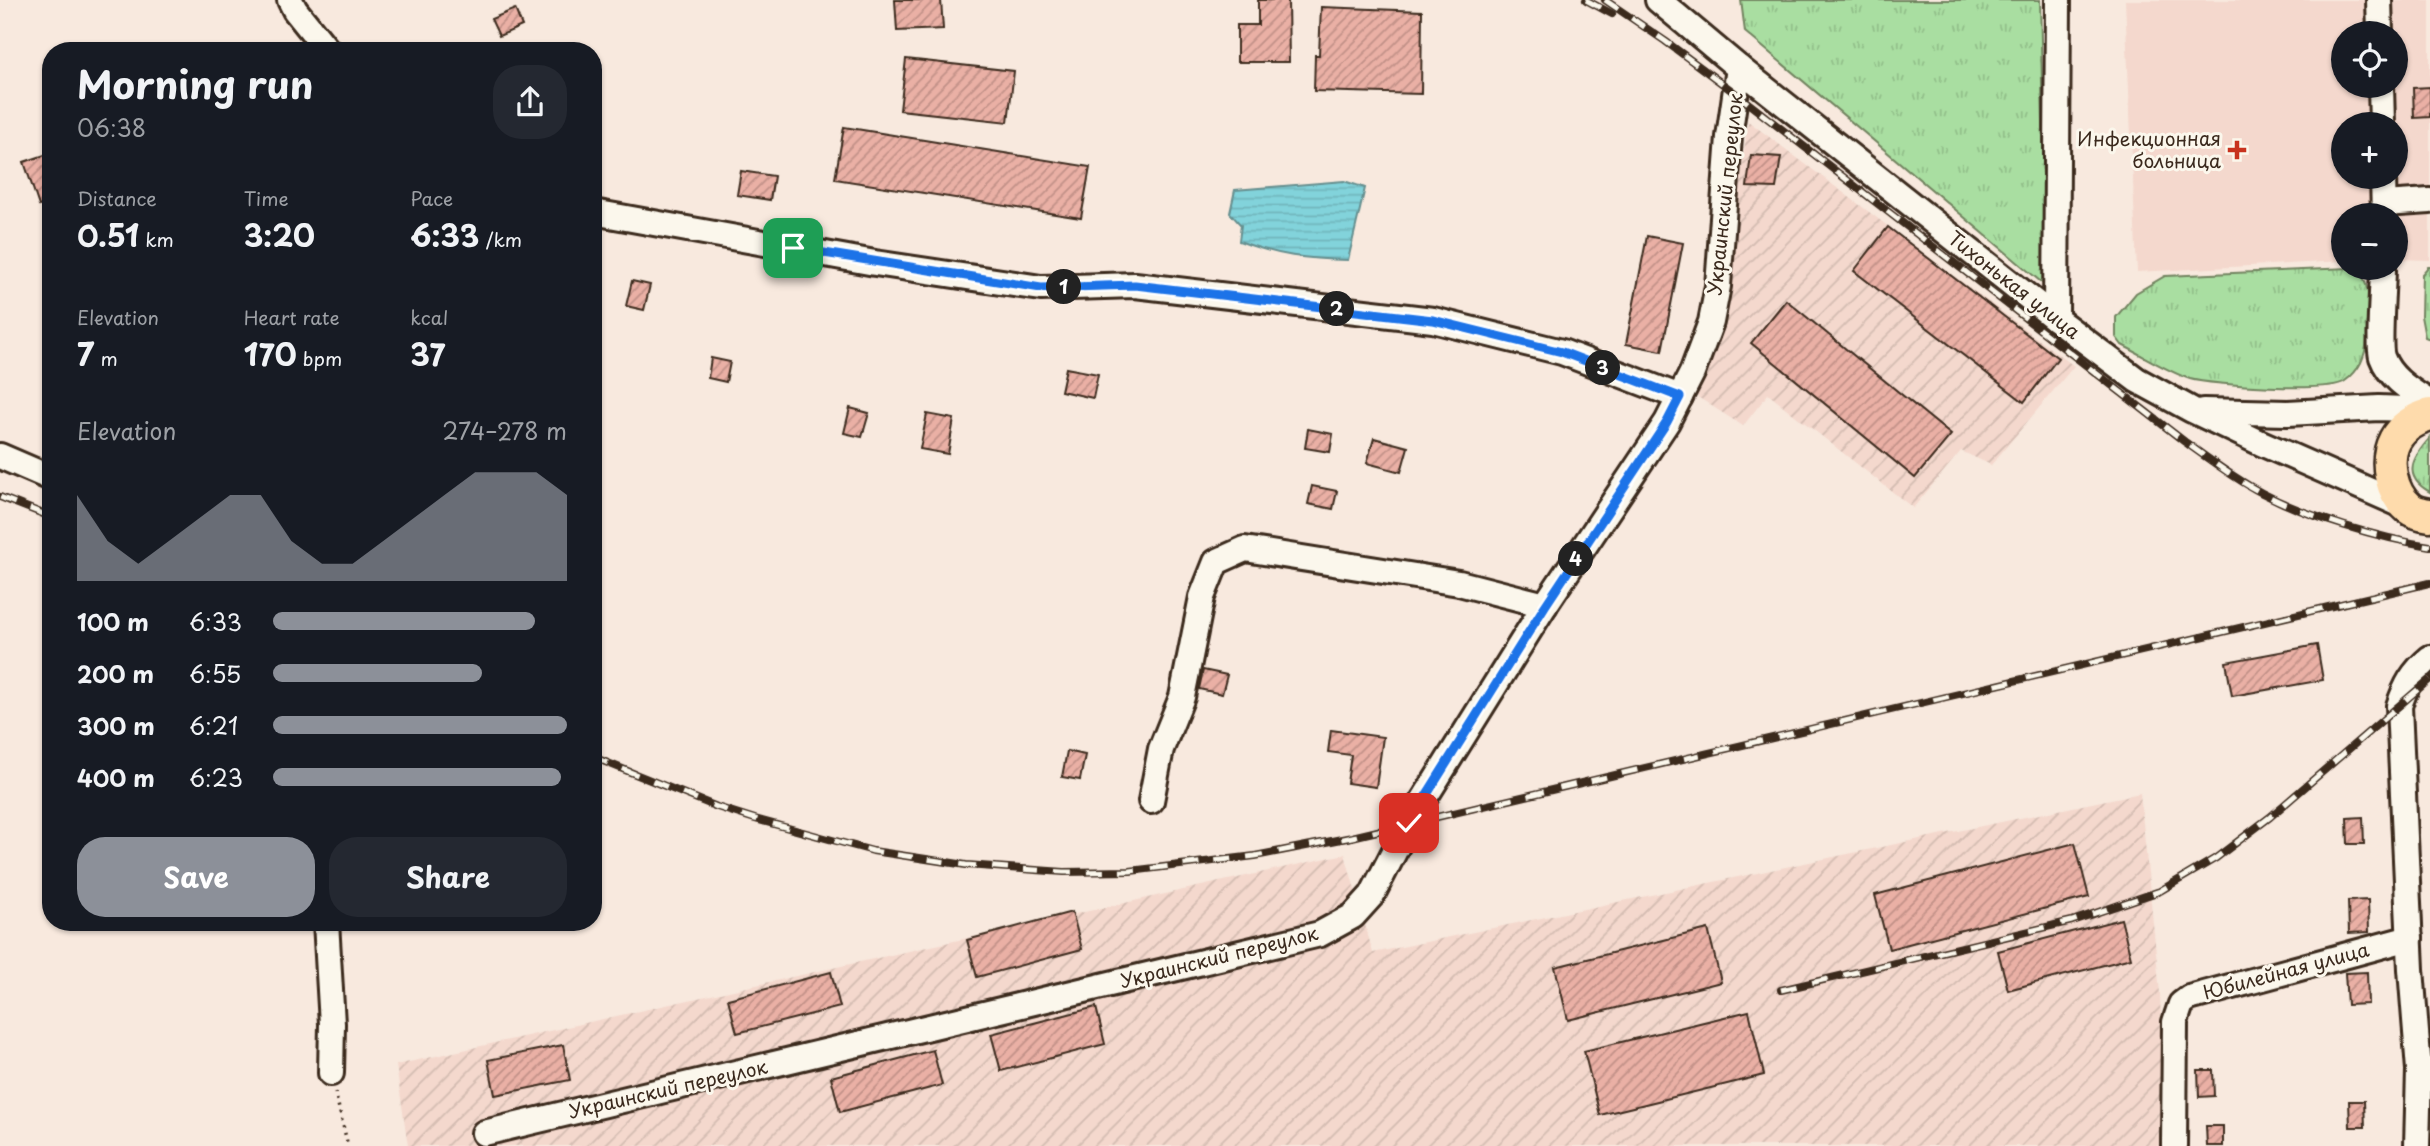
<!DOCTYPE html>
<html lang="en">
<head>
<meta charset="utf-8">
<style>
	:root { --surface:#171b24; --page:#242831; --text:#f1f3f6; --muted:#9ea1a6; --accent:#8c9099 }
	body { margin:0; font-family:"Playpen Sans",sans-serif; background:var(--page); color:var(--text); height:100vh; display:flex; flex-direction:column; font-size:26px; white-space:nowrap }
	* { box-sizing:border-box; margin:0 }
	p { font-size:23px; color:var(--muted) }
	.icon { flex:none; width:38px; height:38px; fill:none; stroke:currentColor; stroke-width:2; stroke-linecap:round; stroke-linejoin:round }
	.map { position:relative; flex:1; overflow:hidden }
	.details { position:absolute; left:42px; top:42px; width:560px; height:889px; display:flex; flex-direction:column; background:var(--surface); border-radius:28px; box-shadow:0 2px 5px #0004 }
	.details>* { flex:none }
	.tools { position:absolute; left:2331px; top:21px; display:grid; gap:14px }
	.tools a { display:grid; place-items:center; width:77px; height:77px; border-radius:50%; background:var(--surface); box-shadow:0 2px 5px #0004; font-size:35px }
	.pin { position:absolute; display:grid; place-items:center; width:60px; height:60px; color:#fff; margin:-30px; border-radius:14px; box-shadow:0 4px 10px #0006 }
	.km { position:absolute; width:35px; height:35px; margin:-18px; border-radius:50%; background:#222; color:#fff; font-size:19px; line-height:35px; text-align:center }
	.round { display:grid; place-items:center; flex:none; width:74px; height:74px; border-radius:28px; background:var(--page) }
	.summary { display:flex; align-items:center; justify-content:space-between; height:119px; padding:0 35px }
	h1 { font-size:38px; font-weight:700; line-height:52px }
	.figures { display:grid; grid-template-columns:repeat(3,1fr); gap:10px; height:119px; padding:7px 35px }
	.figures div { display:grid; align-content:center }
	.figures b { font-size:30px; font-weight:700 }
	.figures small { font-size:19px; font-weight:400 }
	.figures p { font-size:19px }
	.chart { height:196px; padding:14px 35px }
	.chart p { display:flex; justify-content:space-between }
	.chart svg { width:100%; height:126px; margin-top:7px; fill:var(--accent); opacity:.7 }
	.primary-button { display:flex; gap:14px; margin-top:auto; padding:14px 35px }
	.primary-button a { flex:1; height:80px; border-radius:28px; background:var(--accent); color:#fff; font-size:28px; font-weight:700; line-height:80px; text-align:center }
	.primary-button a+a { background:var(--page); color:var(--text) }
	ul { padding:0 35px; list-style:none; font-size:23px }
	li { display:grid; grid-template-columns:112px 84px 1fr; align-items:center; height:52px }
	li i { height:18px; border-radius:9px; background:var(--accent) }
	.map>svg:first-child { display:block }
</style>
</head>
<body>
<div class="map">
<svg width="2430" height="1146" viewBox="0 0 2430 1146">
	<defs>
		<pattern id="industrial-furrows" width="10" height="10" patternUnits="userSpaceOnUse" patternTransform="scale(1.75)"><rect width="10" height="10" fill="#f4d8cd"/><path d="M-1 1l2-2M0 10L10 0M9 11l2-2" fill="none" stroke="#d2bab0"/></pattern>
		<pattern id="grass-tufts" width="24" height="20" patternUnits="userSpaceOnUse" patternTransform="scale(1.75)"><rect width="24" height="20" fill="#a9dea1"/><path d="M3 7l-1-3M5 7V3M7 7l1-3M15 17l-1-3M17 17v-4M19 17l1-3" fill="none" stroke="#92bf8a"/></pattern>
		<pattern id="water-rules" width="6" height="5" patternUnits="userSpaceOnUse" patternTransform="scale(1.75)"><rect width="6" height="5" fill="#82d3db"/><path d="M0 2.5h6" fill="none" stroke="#71b5bc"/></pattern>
		<pattern id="building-hatch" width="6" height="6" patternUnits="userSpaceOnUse" patternTransform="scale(1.75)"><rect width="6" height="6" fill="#eab0a5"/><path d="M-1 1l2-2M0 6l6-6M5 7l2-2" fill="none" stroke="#bf8f86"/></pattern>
	</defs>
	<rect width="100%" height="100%" fill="#f8e9de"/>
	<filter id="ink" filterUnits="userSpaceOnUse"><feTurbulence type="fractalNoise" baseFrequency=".0143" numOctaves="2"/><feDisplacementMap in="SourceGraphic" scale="14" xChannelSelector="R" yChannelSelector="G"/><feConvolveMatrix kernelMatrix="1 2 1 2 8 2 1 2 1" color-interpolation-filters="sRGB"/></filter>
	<g filter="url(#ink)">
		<path fill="#f4d8cd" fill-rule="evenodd" d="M 2125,0 L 2430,0 L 2430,260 L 2396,259 L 2396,215 L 2343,215 L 2343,261 L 2137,272 ZM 2343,33 L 2396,33 L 2396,86 L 2343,86 ZM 2343,124 L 2396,124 L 2396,177 L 2343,177 Z"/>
		<g fill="url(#industrial-furrows)">
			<polygon points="1748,121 2074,366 1991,465 1961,451 1913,508 1768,394 1743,426 1693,394 1719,341"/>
			<polygon points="2140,793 2160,993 2164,1146 408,1146 396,1065 1345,854 1373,953"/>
		</g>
		<g fill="url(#grass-tufts)" stroke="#728460" stroke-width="2">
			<polygon points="1741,0 2040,0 2047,287 1745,32"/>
			<polygon points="2428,267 2430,267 2430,339 2425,337 2421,316 2422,274"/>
			<path d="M 2350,268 L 2360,272 C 2373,292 2369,317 2367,340 C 2365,357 2360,370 2345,381 C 2330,393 2210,385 2190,379 C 2167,371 2144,356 2122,345 L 2116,337 L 2116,317 L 2136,293 L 2165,276 Z"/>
			<path d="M 2430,438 L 2430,492 C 2401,476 2413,457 2430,438 Z"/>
		</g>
		<path fill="url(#water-rules)" stroke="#668f8f" stroke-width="2" d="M 1344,181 L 1365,188 L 1348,260 C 1306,259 1278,256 1239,241 L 1241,225 L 1230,213 L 1235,190 Z"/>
		<g fill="url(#building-hatch)" stroke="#3b2a1e" stroke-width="2">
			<polygon points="895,0 941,0 943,29 897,31"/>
			<polygon points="1258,0 1288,0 1289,62 1237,62 1237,25 1258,25"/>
			<polygon points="1321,7 1422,11 1421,94 1314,91 1315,55 1319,55"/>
			<polygon points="515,9 522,26 499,36 491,19"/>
			<polygon points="906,59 1014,71 1008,122 900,110"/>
			<polygon points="2430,87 2430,117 2414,118 2413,88"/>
			<polygon points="844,127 1090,167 1081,218 835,179"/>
			<polygon points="51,153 51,202 39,206 24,162"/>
			<polygon points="1751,155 1781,157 1776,188 1747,187"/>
			<polygon points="741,171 774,176 770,200 737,195"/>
			<polygon points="1888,227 2058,358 2024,402 1854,271"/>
			<polygon points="1647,236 1683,243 1662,351 1626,344"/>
			<polygon points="632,281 650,285 644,310 626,306"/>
			<polygon points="1786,300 1951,435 1915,478 1751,343"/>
			<polygon points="711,358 730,362 726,382 708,378"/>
			<polygon points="1066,368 1098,374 1093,398 1061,391"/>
			<polygon points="850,408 869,413 862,437 844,433"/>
			<polygon points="927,414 954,419 948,454 920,449"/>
			<polygon points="1308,429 1333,434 1330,452 1305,448"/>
			<polygon points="1374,438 1408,447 1401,472 1367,463"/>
			<polygon points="1312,486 1337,491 1333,509 1308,504"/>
			<polygon points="2317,645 2323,680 2232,696 2226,662"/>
			<polygon points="1203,670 1227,675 1222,694 1199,689"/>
			<polygon points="1331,730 1383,737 1376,787 1347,783 1351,755 1328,752"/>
			<polygon points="1067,751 1085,755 1080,780 1062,777"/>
			<polygon points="2363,817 2364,844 2348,844 2347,818"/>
			<polygon points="2075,843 2089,897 1889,949 1875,895"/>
			<polygon points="2368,900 2369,932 2349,933 2348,901"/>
			<polygon points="1072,912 1082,949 977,977 967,940"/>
			<polygon points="2121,919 2131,958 2008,990 1998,951"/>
			<polygon points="1708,929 1721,982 1568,1020 1555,967"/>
			<polygon points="831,972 840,1007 737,1033 728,999"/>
			<polygon points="2367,972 2368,1004 2347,1005 2345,973"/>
			<polygon points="1096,1007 1105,1044 1001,1071 991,1034"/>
			<polygon points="1749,1011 1764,1075 1600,1115 1584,1051"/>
			<polygon points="563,1045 570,1080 495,1095 488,1060"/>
			<polygon points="933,1050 942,1085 840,1112 831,1077"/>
			<polygon points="2198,1070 2213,1070 2214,1096 2199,1097"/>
			<polygon points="2349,1101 2364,1101 2365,1127 2350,1127"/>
			<polygon points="2206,1126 2223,1126 2223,1146 2207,1146"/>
		</g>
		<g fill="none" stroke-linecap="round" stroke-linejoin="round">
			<g stroke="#3b2a1e" stroke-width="30">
				<g id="minor">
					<polyline points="290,0 295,10 328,51"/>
					<polyline points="1658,0 1739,68 2056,319 2137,380 2192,410 2261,443 2409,508"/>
					<polyline points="2379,0 2380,33"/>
					<polyline points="2381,86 2382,124"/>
					<polyline points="2383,177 2384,215"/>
					<polyline points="2384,204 2430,201"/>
					<polyline points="593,212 875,263 1041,288 1135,285 1433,320 1562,352 1680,397"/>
					<path d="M 2383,268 C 2383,285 2378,345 2382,357 C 2390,379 2412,391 2430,403"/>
					<polyline points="2056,319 2058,0"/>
					<polyline points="2203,411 2288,413 2379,408 2430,410"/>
					<polyline points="0,456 51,478"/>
					<polyline points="1151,801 1161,749 1182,697 1202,597 1216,562 1245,549 1459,583 1545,605"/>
					<polyline points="326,922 332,1024 331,1073"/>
					<polyline points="484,1133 1320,934 1353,916 1372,895 1409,823 1545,605 1667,422 1692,373 1711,322 1718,286 1729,137 1739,68"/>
					<polyline points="2174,1146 2175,1022 2181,1004 2189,998 2410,938"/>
					<path d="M 2417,1146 L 2419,1070 L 2411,969 L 2399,706 C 2406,685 2413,672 2430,658"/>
				</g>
			</g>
			<g stroke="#3b2a1e" stroke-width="37">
				<path id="major" d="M 2430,415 C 2416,419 2402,427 2395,440 C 2384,461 2391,493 2409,508 C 2414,512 2423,514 2430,515"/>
			</g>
			<polyline stroke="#3b2a1e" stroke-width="3.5" stroke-dasharray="2 5" stroke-linecap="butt" points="335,1092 348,1146"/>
			<use href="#minor" stroke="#fbf7ec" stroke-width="24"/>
			<use href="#major" stroke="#fedbac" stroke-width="32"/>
			<g stroke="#3b2a1e" stroke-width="8">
				<g id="rail">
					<polyline points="1586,0 1612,14"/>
					<path d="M 1605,0 L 1665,41 L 1735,93 L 2185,442 C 2210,460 2235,479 2262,493 C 2308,517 2378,538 2430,546"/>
					<polyline points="0,497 51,517"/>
					<polyline points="593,757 717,807 755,819 873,851 966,865 1064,872 1130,871 1255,856 1352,837 2430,583"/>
					<polyline points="1781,990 2072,921 2160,891 2216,858 2270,817 2430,679"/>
				</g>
			</g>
			<use href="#rail" stroke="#fbf7ec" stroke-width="5" stroke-dasharray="16" stroke-linecap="butt"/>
		</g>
	</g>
	<g fill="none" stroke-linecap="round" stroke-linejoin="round" filter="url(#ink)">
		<g stroke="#fff" stroke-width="14">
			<polyline id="route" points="793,248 1041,288 1135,285 1433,320 1562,352 1680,397 1667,422 1545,606 1409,823"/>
		</g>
		<use href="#route" stroke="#1a73e8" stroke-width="9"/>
	</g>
	<path fill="#c8321e" stroke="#fbf7ec" stroke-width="2.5" d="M2233.5 139.5h7v7h7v7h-7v7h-7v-7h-7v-7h7z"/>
	<g text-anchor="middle" stroke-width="6" stroke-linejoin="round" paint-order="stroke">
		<g font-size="19" fill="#3b2a1e" stroke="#fbf7ec" text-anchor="end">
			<text x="2221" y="146">Инфекционная<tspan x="2221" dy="22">больница</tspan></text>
		</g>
		<g font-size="19" fill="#3b2a1e" stroke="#fbf7ec">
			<text transform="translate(1725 194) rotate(-84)" y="7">Украинский переулок</text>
			<text transform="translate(2014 285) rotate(38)" y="7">Тихонькая улица</text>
			<text transform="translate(1219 957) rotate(-14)" y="7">Украинский переулок</text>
			<text transform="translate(2286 971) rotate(-15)" y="7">Юбилейная улица</text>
			<text transform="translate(668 1089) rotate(-13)" y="7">Украинский переулок</text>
		</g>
	</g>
</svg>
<div class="tools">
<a><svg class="icon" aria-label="locate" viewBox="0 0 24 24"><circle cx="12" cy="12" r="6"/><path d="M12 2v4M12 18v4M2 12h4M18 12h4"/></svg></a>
<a>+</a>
<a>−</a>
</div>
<div class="pin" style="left:793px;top:248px;background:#1e9e55"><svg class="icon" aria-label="arrive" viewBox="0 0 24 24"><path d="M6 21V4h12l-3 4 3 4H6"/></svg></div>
<div class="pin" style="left:1409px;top:823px;background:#d93025"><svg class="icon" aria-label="check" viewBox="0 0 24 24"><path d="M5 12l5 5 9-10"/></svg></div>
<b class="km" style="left:1064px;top:287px">1</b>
<b class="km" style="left:1337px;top:309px">2</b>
<b class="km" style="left:1603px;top:368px">3</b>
<b class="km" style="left:1576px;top:559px">4</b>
<section class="details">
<div class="summary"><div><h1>Morning run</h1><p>06:38</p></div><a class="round"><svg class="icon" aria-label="share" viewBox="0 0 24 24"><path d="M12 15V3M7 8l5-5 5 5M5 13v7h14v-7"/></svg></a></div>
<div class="figures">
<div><p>Distance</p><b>0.51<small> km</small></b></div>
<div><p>Time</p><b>3:20</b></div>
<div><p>Pace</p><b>6:33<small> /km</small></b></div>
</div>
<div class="figures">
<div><p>Elevation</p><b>7<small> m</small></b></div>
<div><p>Heart rate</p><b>170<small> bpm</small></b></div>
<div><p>kcal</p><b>37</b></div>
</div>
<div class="chart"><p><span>Elevation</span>274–278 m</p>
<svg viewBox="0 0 160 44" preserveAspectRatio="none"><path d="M0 44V14L10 30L20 38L30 30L40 22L50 14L60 14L70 30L80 38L90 38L100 30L110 22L120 14L130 6L140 6L150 6L160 14V44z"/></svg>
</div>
<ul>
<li><b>100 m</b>6:33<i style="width:89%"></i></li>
<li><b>200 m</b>6:55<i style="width:71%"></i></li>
<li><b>300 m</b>6:21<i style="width:100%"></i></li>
<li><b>400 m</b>6:23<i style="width:98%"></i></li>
</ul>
<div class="primary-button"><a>Save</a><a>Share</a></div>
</section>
</div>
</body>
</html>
